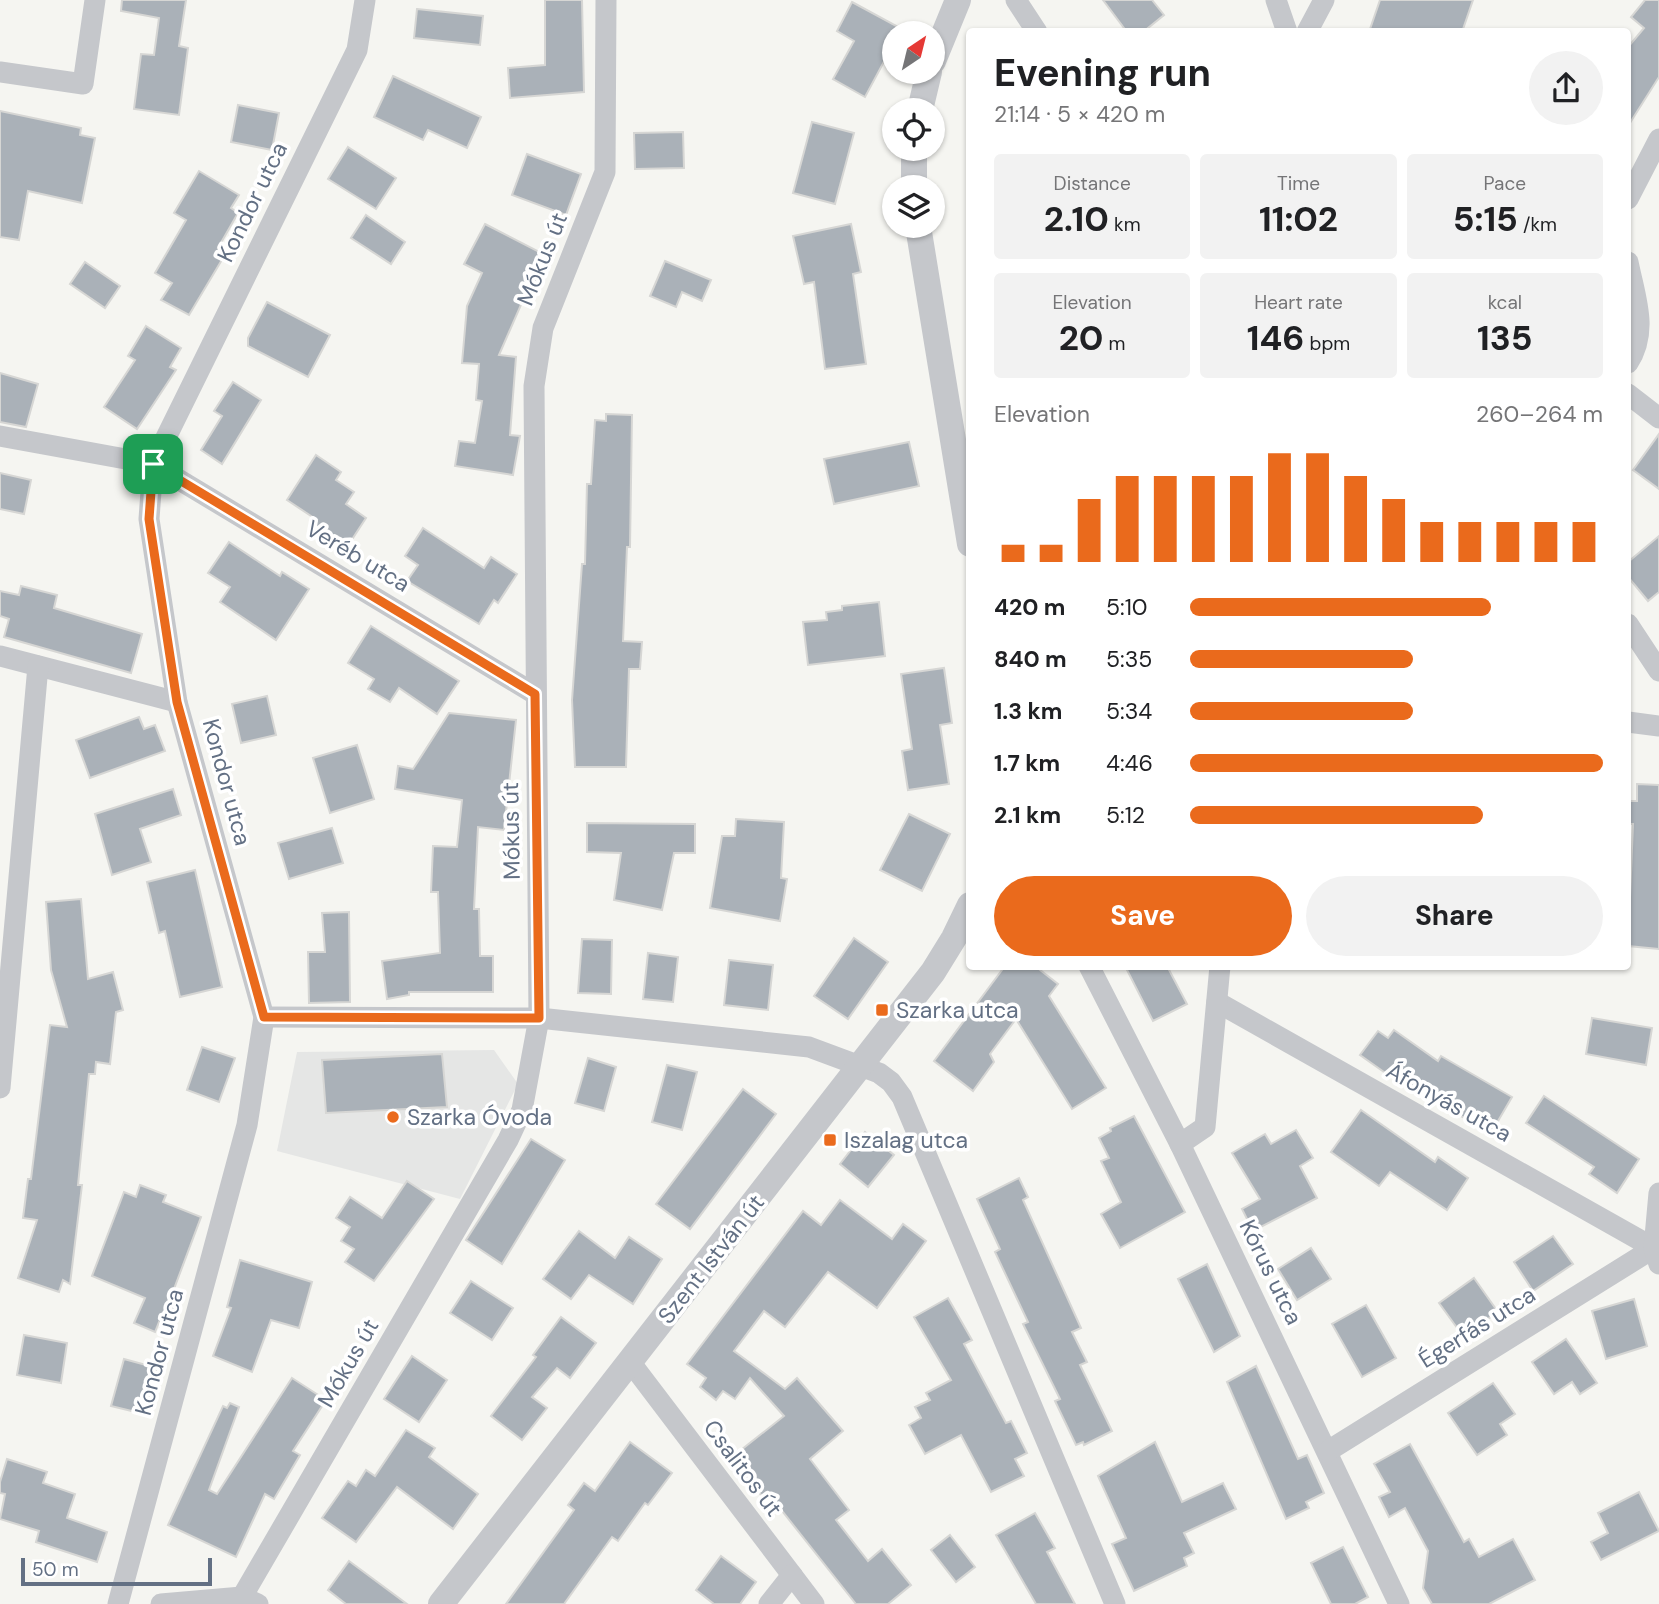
<!DOCTYPE html>
<html lang="en">
<head>
<meta charset="utf-8">
<style>
	:root { --surface:#fff; --page:#f2f2f2; --text:#202124; --muted:#757577; --accent:#ea6a1c }
	body { margin:0; font-family:"DM Sans",sans-serif; background:var(--page); color:var(--text); height:100vh; display:flex; flex-direction:column; font-size:26px; white-space:nowrap }
	* { box-sizing:border-box; margin:0 }
	p { font-size:23px; color:var(--muted) }
	.icon { flex:none; width:38px; height:38px; fill:none; stroke:currentColor; stroke-width:2; stroke-linecap:round; stroke-linejoin:round }
	.map { position:relative; flex:1; overflow:hidden }
	.details { position:absolute; left:966px; top:28px; width:665px; height:942px; display:flex; flex-direction:column; background:var(--surface); border-radius:7px; box-shadow:0 2px 5px #0004 }
	.details>* { flex:none }
	.needle { width:46px; rotate:35deg }
	.controls { position:absolute; left:882px; top:21px; display:grid; gap:14px }
	.controls a { display:grid; place-items:center; width:63px; height:63px; border-radius:50%; background:var(--surface); box-shadow:0 2px 5px #0004; font-size:35px }
	.scale { position:absolute; left:21px; bottom:18px; width:191px; box-sizing:border-box; padding-left:7px; border:4px solid #637084; border-top:0; font-size:19px; line-height:24px; white-space:nowrap; color:#637084; -webkit-text-stroke:5px #fff; paint-order:stroke }
	.pin { position:absolute; display:grid; place-items:center; width:60px; height:60px; color:#fff; margin:-30px; border-radius:14px; box-shadow:0 4px 10px #0006 }
	.round { display:grid; place-items:center; flex:none; width:74px; height:74px; border-radius:37px; background:var(--page) }
	.headline { display:flex; align-items:center; justify-content:space-between; height:119px; padding:0 28px }
	h1 { font-size:38px; font-weight:700; line-height:52px }
	.metrics { display:grid; grid-template-columns:repeat(3,1fr); gap:10px; height:119px; padding:7px 28px }
	.metrics div { display:grid; align-content:center; border-radius:7px; background:var(--page); text-align:center }
	.metrics b { font-size:35px; font-weight:700 }
	.metrics small { font-size:19px; font-weight:400 }
	.metrics p { font-size:19px }
	.chart { height:196px; padding:14px 28px }
	.chart p { display:flex; justify-content:space-between }
	.chart svg { width:100%; height:126px; margin-top:7px; stroke:var(--accent); stroke-width:6 }
	.primary-button { display:flex; gap:14px; margin-top:auto; padding:14px 28px }
	.primary-button a { flex:1; height:80px; border-radius:42px; background:var(--accent); color:#fff; font-size:28px; font-weight:700; line-height:80px; text-align:center }
	.primary-button a+a { background:var(--page); color:var(--text) }
	ul { padding:0 28px; list-style:none; font-size:23px }
	li { display:grid; grid-template-columns:112px 84px 1fr; align-items:center; height:52px }
	li i { height:18px; border-radius:9px; background:var(--accent) }
	.map>svg:first-child { display:block }
</style>
</head>
<body>
<div class="map">
<svg width="1659" height="1604" viewBox="0 0 1659 1604">
	<rect width="100%" height="100%" fill="#f5f5f1"/>
	<polygon fill="#e5e6e5" points="494,1050 518,1084 460,1199 277,1151 297,1052"/>
	<g fill="#aab1b8" stroke="#d6d6d4" stroke-width="2">
		<polygon points="122,0 186,0 179,46 188,48 179,115 134,109 141,54 154,55 159,18 121,11"/>
		<polygon points="545,0 582,0 584,92 510,98 508,68 545,65"/>
		<polygon points="1103,0 1152,0 1164,15 1143,32 1127,32"/>
		<polygon points="1380,0 1473,0 1462,32 1369,32"/>
		<polygon points="1645,0 1659,0 1659,77 1628,126 1628,47 1644,28 1631,17"/>
		<polygon points="852,2 902,29 899,33 894,33 894,43 865,97 833,79 854,41 837,31"/>
		<polygon points="417,9 483,16 480,45 414,38"/>
		<polygon points="393,76 481,117 467,148 428,130 423,140 374,117"/>
		<polygon points="238,105 279,113 272,150 231,142"/>
		<polygon points="0,111 81,128 80,135 95,138 82,203 28,191 19,240 0,237"/>
		<polygon points="812,122 854,133 835,204 793,193"/>
		<polygon points="683,132 684,168 635,169 634,133"/>
		<polygon points="348,147 396,178 376,209 328,179"/>
		<polygon points="527,154 581,174 566,215 512,195"/>
		<polygon points="199,171 239,195 231,208 238,213 218,248 226,253 189,315 161,300 172,283 155,273 186,220 174,213"/>
		<polygon points="366,215 405,242 391,264 351,238"/>
		<polygon points="485,224 549,257 534,286 530,284 499,355 516,357 510,435 520,436 513,475 455,466 459,441 475,443 482,401 476,400 479,364 462,363 467,306 482,273 464,264"/>
		<polygon points="851,224 861,272 853,274 866,364 825,369 814,282 804,284 793,236"/>
		<polygon points="665,261 711,280 702,301 682,292 676,307 650,296"/>
		<polygon points="85,262 120,286 105,308 70,284"/>
		<polygon points="267,302 330,335 308,377 248,346 248,338"/>
		<polygon points="146,326 181,348 170,367 176,370 137,429 104,407 135,360 128,356"/>
		<polygon points="0,373 38,384 26,427 0,422"/>
		<polygon points="233,382 261,400 222,464 201,450 222,416 214,411"/>
		<polygon points="606,414 632,415 630,547 627,547 623,641 642,642 640,669 629,669 626,767 575,767 572,700 582,564 585,564 587,484 591,484 595,420 606,421"/>
		<polygon points="1659,434 1659,489 1633,470"/>
		<polygon points="909,442 919,486 834,504 824,459"/>
		<polygon points="316,455 341,472 336,480 354,492 346,504 366,518 345,550 312,528 317,520 287,500"/>
		<polygon points="0,473 31,480 24,514 0,509"/>
		<polygon points="423,528 484,568 491,557 517,574 498,603 494,600 479,624 407,581 418,565 405,556"/>
		<polygon points="1659,536 1659,592 1648,601 1628,577 1628,562"/>
		<polygon points="229,542 280,576 282,572 309,589 276,640 220,602 230,587 208,573"/>
		<polygon points="21,586 57,595 54,608 142,634 131,673 4,637 9,619 0,616 0,591 19,595"/>
		<polygon points="879,602 885,656 808,665 803,622 827,620 826,612 842,610 842,606"/>
		<polygon points="371,626 459,681 437,714 399,688 390,702 368,689 374,679 348,663"/>
		<polygon points="944,668 952,723 940,725 949,784 908,790 902,751 912,749 901,674"/>
		<polygon points="267,696 276,735 241,743 232,704"/>
		<polygon points="449,713 516,720 504,830 478,827 474,909 479,909 480,956 493,956 493,992 409,992 409,995 387,999 382,961 440,953 438,892 431,892 433,846 457,847 462,800 395,789 398,766 413,769"/>
		<polygon points="139,717 144,729 155,725 165,751 90,778 76,740"/>
		<polygon points="357,745 374,799 330,813 313,758"/>
		<polygon points="1637,784 1659,785 1659,949 1628,946 1633,824 1628,824 1628,801 1637,801"/>
		<polygon points="173,789 181,815 140,829 151,862 112,875 95,814"/>
		<polygon points="909,814 950,834 922,891 880,870"/>
		<polygon points="736,819 784,822 781,878 787,879 780,921 710,908 722,836 735,836"/>
		<polygon points="587,823 695,824 695,853 674,853 662,910 614,900 621,853 587,852"/>
		<polygon points="332,828 343,863 289,879 278,843"/>
		<polygon points="195,870 222,987 180,997 165,931 159,933 147,882"/>
		<polygon points="81,899 88,979 113,972 123,1010 116,1012 110,1064 96,1062 95,1074 89,1074 78,1185 82,1185 70,1284 63,1280 59,1292 18,1278 37,1220 23,1218 28,1179 31,1179 50,1025 67,1027 51,970 46,902"/>
		<polygon points="349,912 350,1002 309,1003 308,952 325,952 322,913"/>
		<polygon points="854,938 888,962 848,1019 814,996"/>
		<polygon points="582,939 612,940 611,994 578,993"/>
		<polygon points="648,953 678,957 673,1002 643,999"/>
		<polygon points="729,960 773,965 768,1010 724,1005"/>
		<polygon points="1005,966 1035,966 1058,984 1049,996 1106,1088 1072,1109 1016,1019 990,1054 994,1062 973,1091 934,1061"/>
		<polygon points="1125,966 1167,966 1187,1004 1153,1021"/>
		<polygon points="1592,1018 1652,1028 1646,1065 1586,1054"/>
		<polygon points="1394,1030 1438,1061 1441,1056 1512,1097 1491,1133 1391,1077 1360,1055 1378,1031 1388,1038"/>
		<polygon points="202,1047 235,1058 219,1102 187,1090"/>
		<polygon points="442,1054 447,1107 326,1113 322,1060"/>
		<polygon points="588,1058 616,1067 604,1111 575,1103"/>
		<polygon points="667,1065 697,1072 682,1130 652,1122"/>
		<polygon points="743,1089 776,1114 690,1229 656,1204"/>
		<polygon points="1544,1096 1639,1159 1617,1193 1589,1174 1594,1167 1526,1123"/>
		<polygon points="1361,1110 1435,1162 1438,1157 1468,1178 1447,1210 1390,1172 1379,1186 1331,1152"/>
		<polygon points="1134,1116 1185,1212 1120,1248 1101,1214 1121,1202 1101,1161 1109,1158 1099,1138 1111,1131 1110,1128"/>
		<polygon points="1296,1130 1313,1158 1300,1166 1317,1198 1253,1231 1242,1209 1260,1199 1232,1153 1265,1134 1271,1144"/>
		<polygon points="865,1132 894,1155 868,1187 840,1164"/>
		<polygon points="531,1139 565,1160 502,1264 466,1240"/>
		<polygon points="1019,1178 1028,1197 1023,1200 1081,1328 1072,1332 1087,1362 1080,1365 1112,1431 1084,1445 1083,1442 1076,1445 1055,1401 1060,1399 1023,1324 1028,1322 995,1252 1000,1249 977,1199"/>
		<polygon points="407,1181 434,1199 374,1281 345,1262 354,1249 341,1241 350,1227 336,1218 350,1197 382,1218"/>
		<polygon points="140,1185 166,1195 163,1202 201,1217 174,1289 183,1292 169,1326 159,1322 155,1332 134,1323 145,1298 92,1276 124,1192 136,1197"/>
		<polygon points="840,1200 892,1239 903,1224 926,1241 877,1308 828,1272 785,1327 764,1311 734,1351 785,1389 797,1378 843,1431 810,1459 849,1510 836,1520 868,1561 882,1549 911,1585 888,1604 856,1604 771,1497 766,1501 731,1458 784,1416 750,1378 735,1399 723,1391 716,1400 700,1387 706,1378 687,1364 803,1211 821,1225"/>
		<polygon points="579,1231 615,1258 629,1237 662,1259 633,1304 589,1275 571,1299 543,1279"/>
		<polygon points="1553,1236 1573,1264 1533,1291 1514,1262"/>
		<polygon points="1311,1248 1331,1279 1297,1300 1278,1269"/>
		<polygon points="240,1260 312,1282 299,1328 271,1320 252,1372 213,1356 231,1308 227,1307"/>
		<polygon points="1207,1264 1240,1336 1214,1352 1178,1279"/>
		<polygon points="1474,1278 1498,1312 1463,1336 1439,1303"/>
		<polygon points="471,1281 513,1308 492,1340 450,1313"/>
		<polygon points="948,1298 972,1340 964,1344 1006,1423 1011,1421 1027,1453 1015,1459 1024,1476 991,1492 961,1435 925,1454 909,1425 921,1418 915,1407 930,1400 926,1393 951,1380 914,1317"/>
		<polygon points="1634,1299 1647,1346 1606,1359 1592,1311"/>
		<polygon points="1366,1305 1396,1358 1362,1377 1332,1324"/>
		<polygon points="561,1317 596,1343 570,1378 557,1368 532,1397 547,1408 522,1440 491,1416 536,1357 533,1355"/>
		<polygon points="24,1335 67,1343 61,1383 17,1375"/>
		<polygon points="1566,1339 1597,1383 1580,1394 1572,1382 1554,1394 1532,1362"/>
		<polygon points="412,1356 447,1380 419,1422 384,1399"/>
		<polygon points="124,1359 157,1368 144,1414 111,1406"/>
		<polygon points="1256,1366 1298,1459 1307,1455 1324,1493 1306,1502 1309,1508 1286,1519 1227,1382"/>
		<polygon points="292,1378 326,1400 293,1451 300,1455 274,1499 265,1494 236,1557 168,1525 223,1406 227,1408 230,1403 239,1407 209,1490 217,1494"/>
		<polygon points="1493,1383 1515,1414 1500,1424 1507,1435 1477,1455 1448,1413"/>
		<polygon points="406,1430 435,1448 429,1457 478,1494 453,1529 397,1487 356,1542 322,1518 348,1481 356,1486 366,1470 375,1476"/>
		<polygon points="630,1442 672,1473 648,1505 645,1503 618,1541 612,1537 564,1604 506,1604 574,1510 568,1505 584,1483 595,1491"/>
		<polygon points="1155,1442 1182,1502 1223,1483 1236,1509 1184,1533 1194,1553 1184,1558 1187,1566 1134,1591 1112,1544 1126,1538 1098,1476"/>
		<polygon points="1410,1444 1464,1542 1469,1539 1479,1557 1513,1539 1535,1580 1489,1604 1432,1604 1423,1588 1428,1551 1405,1508 1389,1517 1379,1497 1390,1492 1374,1464"/>
		<polygon points="7,1459 47,1472 43,1483 75,1494 67,1518 107,1532 97,1562 36,1542 39,1531 0,1519 5,1494 0,1493 0,1482"/>
		<polygon points="1639,1492 1659,1531 1601,1560 1591,1542 1608,1533 1598,1513"/>
		<polygon points="1035,1513 1055,1548 1047,1552 1075,1604 1036,1604 996,1535"/>
		<polygon points="950,1535 975,1567 956,1582 931,1550"/>
		<polygon points="1343,1547 1368,1597 1355,1604 1331,1604 1311,1563"/>
		<polygon points="721,1556 756,1582 740,1604 714,1604 696,1590"/>
		<polygon points="349,1561 407,1604 346,1604 328,1590"/>
	</g>
	<g fill="none" stroke-linecap="round" stroke-linejoin="round">
		<g stroke="#c5c7cb" stroke-width="21">
			<polyline points="1016,0 1037,32"/>
			<polyline points="1276,0 1287,32"/>
			<polyline points="1307,32 1324,0"/>
			<polyline points="0,72 83,84 95,0"/>
			<polyline points="1628,199 1659,139"/>
			<path d="M 1628,262 C 1635,297 1649,331 1628,363"/>
			<polyline points="1628,394 1659,418"/>
			<polyline points="0,436 153,464 535,694"/>
			<polyline points="1628,624 1659,671"/>
			<polyline points="0,656 177,702"/>
			<polyline points="1628,722 1659,726"/>
			<polyline points="1089,966 1180,1144 1399,1604"/>
			<polyline points="1217,1002 1654,1248 1328,1451"/>
			<polyline points="264,1017 539,1018 809,1047 879,1073 891,1082 902,1097 1115,1604"/>
			<polyline points="0,1088 38,666"/>
			<polyline points="1180,1144 1205,1127 1220,966"/>
			<polyline points="1659,1193 1654,1248 1659,1264"/>
			<polyline points="631,1363 814,1604"/>
			<polyline points="242,1597 508,1140 522,1110 539,1018 534,386 543,328 605,172 606,0"/>
			<polyline points="118,1604 247,1125 264,1017 177,702 149,519 153,464 357,50 365,0"/>
			<polyline points="161,1604 242,1597 258,1604"/>
			<polyline points="769,1604 792,1575"/>
		</g>
		<g stroke="#c5c7cb" stroke-width="26">
			<polyline points="933,61 958,0"/>
			<polyline points="920,110 929,72"/>
			<polyline points="914,187 914,149"/>
			<polyline points="918,226 970,544"/>
			<polyline points="441,1604 933,972 954,938 970,905"/>
		</g>
	</g>
	<g fill="none" stroke-linecap="round" stroke-linejoin="round">
		<g stroke="#fff" stroke-width="14">
			<polygon id="route" points="153,464 535,694 539,1018 264,1017 177,702 149,519"/>
		</g>
		<use href="#route" stroke="#ea6a1c" stroke-width="9"/>
	</g>
	<g fill="#ea6a1c" stroke="#fff" stroke-width="2.5">
		<rect x="875" y="1003" width="14" height="14" rx="3.5"/>
		<circle cx="393" cy="1117" r="7"/>
		<rect x="823" y="1133" width="14" height="14" rx="3.5"/>
	</g>
	<g text-anchor="middle" stroke-width="7" stroke-linejoin="round" paint-order="stroke">
		<g font-size="23" fill="#637084" stroke="#fff">
			<text transform="translate(252 202) rotate(-64)" y="8">Kondor utca</text>
			<text transform="translate(542 259) rotate(-68)" y="8">Mókus út</text>
			<text transform="translate(358 556) rotate(31)" y="8">Veréb utca</text>
			<text transform="translate(227 782) rotate(75)" y="8">Kondor utca</text>
			<text transform="translate(511 831) rotate(-91)" y="8">Mókus út</text>
			<text transform="translate(1449 1102) rotate(29)" y="8">Áfonyás utca</text>
			<text transform="translate(711 1259) rotate(-52)" y="8">Szent István út</text>
			<text transform="translate(1271 1272) rotate(64)" y="8">Kórus utca</text>
			<text transform="translate(1477 1327) rotate(-32)" y="8">Égerfás utca</text>
			<text transform="translate(159 1352) rotate(-75)" y="8">Kondor utca</text>
			<text transform="translate(348 1363) rotate(-60)" y="8">Mókus út</text>
			<text transform="translate(743 1468) rotate(53)" y="8">Csalitos út</text>
		</g>
		<g font-size="23" fill="#637084" stroke="#fff" text-anchor="start">
			<text x="896" y="1018">Szarka utca</text>
			<text x="407" y="1125">Szarka Óvoda</text>
			<text x="844" y="1148">Iszalag utca</text>
		</g>
	</g>
</svg>
<div class="controls">
<a><svg class="needle" viewBox="-14 -14 28 28"><path d="M0-13l5 13h-10z" fill="#e53935"/><path d="M0 13l5-13h-10z" fill="#757577"/></svg></a>
<a><svg class="icon" aria-label="locate" viewBox="0 0 24 24"><circle cx="12" cy="12" r="6"/><path d="M12 2v4M12 18v4M2 12h4M18 12h4"/></svg></a>
<a><svg class="icon" aria-label="layers" viewBox="0 0 24 24"><path d="M12 4l9 5-9 5-9-5zM3 14l9 5 9-5"/></svg></a>
</div>
<div class="scale">50 m</div>
<div class="pin" style="left:153px;top:464px;background:#1e9e55"><svg class="icon" aria-label="arrive" viewBox="0 0 24 24"><path d="M6 21V4h12l-3 4 3 4H6"/></svg></div>
<section class="details">
<div class="headline"><div><h1>Evening run</h1><p>21:14 · 5 × 420 m</p></div><a class="round"><svg class="icon" aria-label="share" viewBox="0 0 24 24"><path d="M12 15V3M7 8l5-5 5 5M5 13v7h14v-7"/></svg></a></div>
<div class="metrics">
<div><p>Distance</p><b>2.10<small> km</small></b></div>
<div><p>Time</p><b>11:02</b></div>
<div><p>Pace</p><b>5:15<small> /km</small></b></div>
</div>
<div class="metrics">
<div><p>Elevation</p><b>20<small> m</small></b></div>
<div><p>Heart rate</p><b>146<small> bpm</small></b></div>
<div><p>kcal</p><b>135</b></div>
</div>
<div class="chart"><p><span>Elevation</span>260–264 m</p>
<svg viewBox="0 0 160 44" preserveAspectRatio="none"><path d="M5 44V38M15 44V38M25 44V22M35 44V14M45 44V14M55 44V14M65 44V14M75 44V6M85 44V6M95 44V14M105 44V22M115 44V30M125 44V30M135 44V30M145 44V30M155 44V30"/></svg>
</div>
<ul>
<li><b>420 m</b>5:10<i style="width:73%"></i></li>
<li><b>840 m</b>5:35<i style="width:54%"></i></li>
<li><b>1.3 km</b>5:34<i style="width:54%"></i></li>
<li><b>1.7 km</b>4:46<i style="width:100%"></i></li>
<li><b>2.1 km</b>5:12<i style="width:71%"></i></li>
</ul>
<div class="primary-button"><a>Save</a><a>Share</a></div>
</section>
</div>
</body>
</html>
